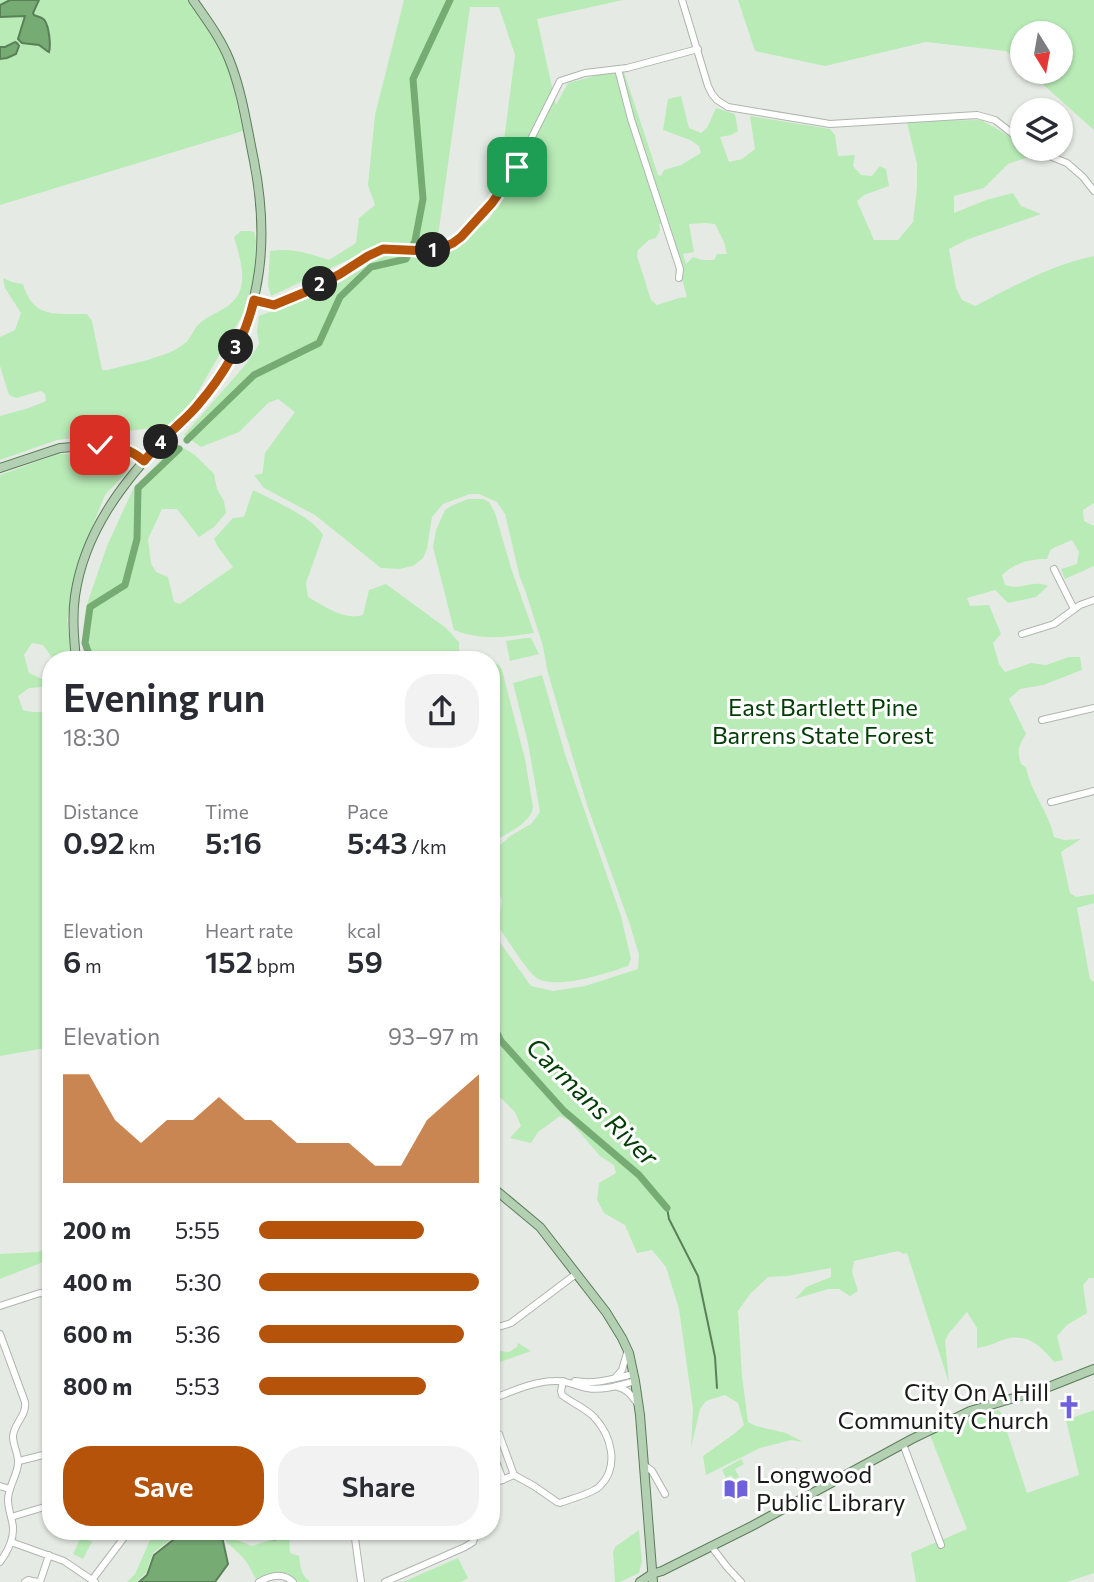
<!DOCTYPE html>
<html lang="en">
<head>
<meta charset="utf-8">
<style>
	:root { --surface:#fff; --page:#f2f2f3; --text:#2b2b33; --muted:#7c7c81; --accent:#b45309 }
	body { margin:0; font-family:Commissioner,sans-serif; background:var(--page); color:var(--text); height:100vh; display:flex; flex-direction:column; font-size:26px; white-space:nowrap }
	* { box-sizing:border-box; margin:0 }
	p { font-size:23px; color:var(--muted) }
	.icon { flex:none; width:38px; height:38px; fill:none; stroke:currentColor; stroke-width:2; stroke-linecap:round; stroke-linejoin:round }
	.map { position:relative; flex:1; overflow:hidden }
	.drawer { position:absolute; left:42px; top:651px; width:458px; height:889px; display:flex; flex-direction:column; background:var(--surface); border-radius:28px; box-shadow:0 2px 5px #0004 }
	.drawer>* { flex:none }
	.needle { width:46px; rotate:169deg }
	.buttons { position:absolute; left:1010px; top:21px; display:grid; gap:14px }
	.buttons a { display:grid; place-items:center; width:63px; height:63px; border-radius:50%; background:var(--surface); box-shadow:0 2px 5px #0004; font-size:35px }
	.pin { position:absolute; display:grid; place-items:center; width:60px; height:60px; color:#fff; margin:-30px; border-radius:14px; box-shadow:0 4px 10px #0006 }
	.km { position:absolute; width:35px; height:35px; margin:-18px; border-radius:50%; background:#222; color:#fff; font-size:19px; line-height:35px; text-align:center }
	.round { display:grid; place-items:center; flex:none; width:74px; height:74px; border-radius:28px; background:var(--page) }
	.head { display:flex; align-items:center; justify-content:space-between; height:119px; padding:0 21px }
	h1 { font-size:38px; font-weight:600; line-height:52px }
	.metrics { display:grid; grid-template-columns:repeat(3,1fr); gap:10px; height:119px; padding:7px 21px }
	.metrics div { display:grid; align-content:center }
	.metrics b { font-size:30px; font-weight:600 }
	.metrics small { font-size:19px; font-weight:400 }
	.metrics p { font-size:19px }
	.chart { height:196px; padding:14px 21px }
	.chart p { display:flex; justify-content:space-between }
	.chart svg { width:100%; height:126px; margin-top:7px; fill:var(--accent); opacity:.7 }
	.action { display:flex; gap:14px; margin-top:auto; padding:14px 21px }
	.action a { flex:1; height:80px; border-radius:28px; background:var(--accent); color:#fff; font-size:28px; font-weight:600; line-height:80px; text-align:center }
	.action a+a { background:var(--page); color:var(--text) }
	ul { padding:0 21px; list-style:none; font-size:23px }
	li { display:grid; grid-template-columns:112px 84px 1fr; align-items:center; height:52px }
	li i { height:18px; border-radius:9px; background:var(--accent) }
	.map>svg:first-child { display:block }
</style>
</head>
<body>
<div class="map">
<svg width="1094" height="1582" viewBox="0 0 1094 1582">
	<rect width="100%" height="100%" fill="#e5ebe4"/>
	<g fill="#b9ebb6" fill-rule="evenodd">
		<polygon points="0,0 189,0 214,38 229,70 243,131 0,205"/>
		<path d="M 404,0 L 623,0 L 537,19 L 556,105 L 568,83 L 610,72 L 612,74 L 624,72 L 658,175 L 661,176 L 664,170 L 681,165 L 701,153 L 699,146 L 690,140 L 663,130 L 668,99 L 681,96 L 689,128 L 701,133 L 707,128 L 716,108 L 735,114 L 738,131 L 731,135 L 720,137 L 729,162 L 742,159 L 755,149 L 750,116 L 830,129 L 835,135 L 838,156 L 855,155 L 853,166 L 861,175 L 872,176 L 880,166 L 886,169 L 889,186 L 864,195 L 857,201 L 874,240 L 898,240 L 913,222 L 917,188 L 917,164 L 907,123 L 924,121 L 981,120 L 1015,139 L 1022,145 L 1022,149 L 1026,149 L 1029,157 L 1008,164 L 984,188 L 954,196 L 954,213 L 986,200 L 1013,193 L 1021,206 L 1041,214 L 966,240 L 949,249 L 956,288 L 962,300 L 975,306 C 1014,286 1051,265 1094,256 L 1094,503 L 1083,510 L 1084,521 L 1094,526 L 1094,566 L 1065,579 L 1061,569 L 1077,564 L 1079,552 L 1072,540 L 1051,549 L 1047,559 C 1029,559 1015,563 1002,575 L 1005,585 C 1022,591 1031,579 1048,586 L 1036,597 L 1008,603 L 995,590 L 967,598 L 970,606 L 989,605 L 1001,634 L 993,643 L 999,664 L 1005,672 L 1031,663 L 1046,665 L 1069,657 L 1080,657 L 1082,670 L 1043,685 L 1020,689 L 1009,699 L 1026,734 C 1018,747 1017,750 1021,764 L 1026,767 C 1031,793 1049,812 1054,837 L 1064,840 L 1081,839 L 1061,852 L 1070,893 L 1076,897 L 1094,894 L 1094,903 L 1077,908 L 1090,979 L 1094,982 L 1094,1278 L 1089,1278 L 1083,1285 L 1087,1313 L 1067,1325 L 1057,1336 L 1063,1360 L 1054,1362 C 1042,1348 1031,1335 1010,1338 C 999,1340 989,1347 977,1348 L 977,1328 L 967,1312 L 949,1333 L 945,1341 L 949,1383 L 907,1253 L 904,1254 L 898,1251 L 854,1261 L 852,1272 L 858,1291 L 850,1296 L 839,1289 L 828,1289 L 795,1299 L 806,1287 L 831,1277 L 831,1268 L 788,1276 L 768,1277 L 750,1294 L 738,1311 L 742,1376 L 748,1422 L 756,1426 L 786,1433 L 803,1442 L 791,1440 L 760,1448 L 706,1475 L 703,1456 L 734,1434 L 744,1425 L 738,1403 L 725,1395 L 706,1401 L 700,1409 L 691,1448 L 693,1409 L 679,1309 L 666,1267 L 652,1250 L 637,1253 L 625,1225 L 604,1213 L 597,1200 L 599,1183 L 616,1173 L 614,1165 L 600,1156 L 570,1121 L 560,1116 L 538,1132 L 531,1143 L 510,1138 L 521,1126 L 515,1112 L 492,1089 L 492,931 L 531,986 L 553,991 L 585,986 L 638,969 L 639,955 L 630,925 L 587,805 L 561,718 L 547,669 L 543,646 L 525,590 L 520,578 L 505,514 L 497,502 L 479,494 L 470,494 L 443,504 L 432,517 L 427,549 L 423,558 L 413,566 L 399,569 L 381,568 L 315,515 L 264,488 L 254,475 L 262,474 L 263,470 L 265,453 L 295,412 L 278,399 L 268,403 L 239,432 L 201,447 L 184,435 L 247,363 L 259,344 L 257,331 L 259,316 L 303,300 L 384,254 L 422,257 L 445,253 L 464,241 L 490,218 L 512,181 L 502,156 L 515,55 L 499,7 L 470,7 L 437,243 L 417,247 L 380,245 L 271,296 L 268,286 L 270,251 C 293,248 307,253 329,260 L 356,243 L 359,218 L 375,205 L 368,185 L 375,115 ZM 666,222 L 687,297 L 679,298 L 657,305 L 651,300 L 637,256 L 638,250 L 649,240 L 656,238 L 660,230 L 659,224 ZM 706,223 L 715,224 L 724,242 L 727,254 L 717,254 L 714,260 L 702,260 L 693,257 L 686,264 L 683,254 L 694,252 L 689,224 Z"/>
		<polygon points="738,0 1094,0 1094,130 1029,72 1060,72 1060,33 1022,33 1022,65 1006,51 926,42 825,66 755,51"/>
		<path d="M 241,231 L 251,231 L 254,232 L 256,240 L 254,278 L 242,316 L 188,409 L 167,426 L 57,440 L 0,460 L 0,416 L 29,408 L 46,401 L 45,394 L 41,391 L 16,398 L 9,395 L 0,366 L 0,337 L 15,330 L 21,313 L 5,288 L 3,278 L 12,282 L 23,284 C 34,320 56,313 87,314 L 92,321 L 102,370 L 108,370 C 129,364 169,357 184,344 C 191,339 193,329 200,323 C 210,314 227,310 235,299 C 249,283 239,254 234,237 Z"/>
		<path d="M 177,444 L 195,455 L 214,474 L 217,489 L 224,501 L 226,513 L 214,527 L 199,537 L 177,509 L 162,509 L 148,539 L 151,563 L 156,572 L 168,577 L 174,602 L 180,604 L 233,567 L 218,547 L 214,539 L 233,518 L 244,517 L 253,490 C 272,500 313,517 323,535 L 306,583 L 308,597 C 324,606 345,621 363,615 L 369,590 L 386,584 L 446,628 L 459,642 L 459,650 L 464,655 L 480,660 L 88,660 L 83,630 L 86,607 L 107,546 L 134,487 Z"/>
		<polygon points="125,453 131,463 126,473 105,495 82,552 67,620 72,660 54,660 43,645 32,643 24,655 29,673 49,682 42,687 29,688 18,696 23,710 32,712 51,712 51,1047 0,1056 0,475 58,454"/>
		<path d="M 468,499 L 483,499 L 489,502 L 495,513 L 511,568 L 534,633 C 506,637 481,641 454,630 L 433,547 L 436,530 L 445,510 L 451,506 Z"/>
		<polygon points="525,638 531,638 539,654 510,661 506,641"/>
		<path d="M 492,663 L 499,665 L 502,670 L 525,759 L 533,807 C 531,824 505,834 492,843 Z"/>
		<path d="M 542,675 L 564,751 L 621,916 L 631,959 L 628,966 C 607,973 551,993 533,975 C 521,962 509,942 498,926 L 502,901 L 492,876 L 493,852 L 510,836 L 531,824 L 540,812 L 528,743 L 513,683 Z"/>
		<polygon points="51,1246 51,1259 0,1279 0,1254 38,1252"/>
		<polygon points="518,1343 531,1351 492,1365 492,1350 509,1352 517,1347"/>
		<polygon points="1000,1410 1027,1493 1079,1475 1066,1420 1094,1410 1094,1573 1067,1582 916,1582 911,1553 967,1529 930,1435 966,1419"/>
		<polygon points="741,1459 744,1464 735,1469 739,1477 734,1479 731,1475 726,1478 722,1470"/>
		<polygon points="639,1530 642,1561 639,1573 620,1582 615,1582 613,1552 615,1547"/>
		<polygon points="154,1531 184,1531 176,1535 153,1553 146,1573 136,1582 127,1582 135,1574"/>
		<path d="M 229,1531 L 232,1538 L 252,1546 L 289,1534 L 290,1553 L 299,1556 C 301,1568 300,1573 310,1582 L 299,1582 C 285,1570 271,1570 256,1579 C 252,1573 249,1564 244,1559 C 236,1549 225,1544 221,1532 Z"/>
		<polygon points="81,1537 92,1542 83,1559 73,1554"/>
		<polygon points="458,1558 468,1578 461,1582 403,1582"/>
	</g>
	<g fill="#77ab74" stroke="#5a8058" stroke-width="2">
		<path d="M 10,0 L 39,0 L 33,13 L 34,15 C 38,17 43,17 45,21 C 49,27 51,45 49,52 L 47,51 L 39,45 L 22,43 L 18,39 L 25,16 L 0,17 L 0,5 Z"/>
		<polygon points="15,42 17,43 19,46 16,54 7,58 0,59 0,47 5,47"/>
		<polygon points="178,1536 221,1539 223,1541 228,1564 215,1582 139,1582 147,1575 154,1555"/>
	</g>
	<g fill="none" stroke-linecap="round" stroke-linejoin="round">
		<polyline stroke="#5a8058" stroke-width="2" points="667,1208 669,1219 698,1276 715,1357 717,1388"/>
		<g stroke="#77ab74" stroke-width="7">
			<polyline points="187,440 254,375 319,343 340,297 371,267 406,259 415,241 423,199 413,79 450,0"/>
			<polyline points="91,660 85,643 90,607 125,585 137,539 138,488 179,449"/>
			<polyline points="492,1023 501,1041 564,1111 639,1175 667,1208"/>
		</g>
		<g stroke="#afb5af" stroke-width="8">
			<g id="minor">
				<polyline points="682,0 708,86 712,94 717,100 728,107 830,124 977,115 995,120 1022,141"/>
				<polyline points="618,69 631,119 680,269 679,278"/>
				<polyline points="1032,149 1067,163 1083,177 1094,191"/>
				<polyline points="254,300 274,305 308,291 340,274 368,256 383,249 428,251 438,250 453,243 461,237 492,203 517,167 560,81 585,73 627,68 698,49"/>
				<polyline points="1054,569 1074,609"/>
				<polyline points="1022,634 1054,624 1080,605 1094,600"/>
				<polyline points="1042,720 1094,708"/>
				<polyline points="1051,802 1094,791"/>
				<polyline points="0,1306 40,1293 51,1294"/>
				<polyline points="492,1329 511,1323 576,1274"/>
				<path d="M 0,1334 L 25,1402 C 27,1416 13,1424 13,1437 C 13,1446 19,1454 18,1464 C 17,1476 8,1487 8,1500 C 8,1509 12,1518 13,1527 C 14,1540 8,1551 0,1562"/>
				<polyline points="616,1377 622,1370 627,1353"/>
				<path d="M 575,1381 C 595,1385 615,1378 634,1374"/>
				<path d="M 618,1387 C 628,1389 632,1397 638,1404"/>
				<path d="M 492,1399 C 511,1392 534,1381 555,1381 C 566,1380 576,1386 587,1388 C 603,1391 620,1385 635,1381"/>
				<path d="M 492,1432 L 499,1434 L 514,1475 L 534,1486 L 557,1502 L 560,1503 C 570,1499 594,1493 600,1486 C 620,1466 611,1435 594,1417 C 585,1408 572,1403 562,1395 L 561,1391 L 563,1381"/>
				<polyline points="903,1444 941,1545"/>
				<polyline points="492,1451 503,1480"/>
				<polyline points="19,1461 51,1453"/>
				<polyline points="644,1465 652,1471 665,1494"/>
				<polyline points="492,1484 514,1475"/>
				<polyline points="0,1486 10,1489"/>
				<polyline points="11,1517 51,1505"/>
				<polyline points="266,1531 268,1534 274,1537 289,1531"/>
				<polyline points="354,1531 361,1582"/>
				<polyline points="11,1542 64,1561 95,1582"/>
				<polyline points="711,1546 727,1567 741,1582"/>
				<polyline points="92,1580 129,1531"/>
				<polyline points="25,1582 28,1580 38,1582"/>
				<polyline points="40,1582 49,1555"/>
				<path d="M 259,1582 C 271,1575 283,1572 293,1582"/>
				<polyline points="385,1582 465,1547 473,1542 477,1531"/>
			</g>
		</g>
		<g stroke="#5c7d5a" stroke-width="10">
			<g id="major">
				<polyline points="0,468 60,448 100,445 118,446 127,449 144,461"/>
				<path d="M 76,660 C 74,639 72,617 75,596 C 84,533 122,483 165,438 C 185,416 204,400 221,375 C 263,308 269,238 254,161 C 247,127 242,91 229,59 C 220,37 206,19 193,0"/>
				<polyline points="492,1187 540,1227 606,1312 622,1338 629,1353 635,1381 640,1415 653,1582"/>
				<polyline points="640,1582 652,1574 662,1571 752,1526 912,1439 970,1411 1041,1390 1094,1369"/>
			</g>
		</g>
		<use href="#minor" stroke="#fff" stroke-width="6"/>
		<use href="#major" stroke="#b3d1b2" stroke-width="8"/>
	</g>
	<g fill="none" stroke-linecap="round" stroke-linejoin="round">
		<g stroke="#fff" stroke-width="14">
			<path id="route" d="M 100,445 C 118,446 130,449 144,461 C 151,453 158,444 166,437 C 176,426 188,417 197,406 C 223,376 245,339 254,300 L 274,305 L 308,291 L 340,274 L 368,256 L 383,249 L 428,251 L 438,250 L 453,243 L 461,237 L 492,203 L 517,167"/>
		</g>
		<use href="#route" stroke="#b45309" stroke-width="9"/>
	</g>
	<defs>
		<g id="church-bare" transform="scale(1.89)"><path d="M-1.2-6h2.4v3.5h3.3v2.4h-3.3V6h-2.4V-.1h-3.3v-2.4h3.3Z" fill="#6f61dc" stroke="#fff" stroke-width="2.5" paint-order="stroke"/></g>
		<g id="library-bare" transform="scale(1.89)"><path d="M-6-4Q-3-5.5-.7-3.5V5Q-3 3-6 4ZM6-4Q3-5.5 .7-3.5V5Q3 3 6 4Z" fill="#6f61dc" stroke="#fff" stroke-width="2.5" paint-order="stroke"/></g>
	</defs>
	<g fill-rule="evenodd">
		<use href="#church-bare" x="1069" y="1407"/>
		<use href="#library-bare" x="736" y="1489"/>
	</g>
	<g text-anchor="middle" stroke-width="6" stroke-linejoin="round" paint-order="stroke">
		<g font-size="24" fill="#013c04" stroke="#fff">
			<text x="823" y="716">East Bartlett Pine<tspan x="823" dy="28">Barrens State Forest</tspan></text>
		</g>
		<g font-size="24" fill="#181a18" stroke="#fff" text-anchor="end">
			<text x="1049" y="1401">City On A Hill<tspan x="1049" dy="28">Community Church</tspan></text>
			<text x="756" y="1483" text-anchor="start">Longwood<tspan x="756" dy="28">Public Library</tspan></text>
		</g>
		<g font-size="26" font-style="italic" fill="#023d05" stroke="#fff">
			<text transform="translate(592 1102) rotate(44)" y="9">Carmans River</text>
		</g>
	</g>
</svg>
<div class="buttons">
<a><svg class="needle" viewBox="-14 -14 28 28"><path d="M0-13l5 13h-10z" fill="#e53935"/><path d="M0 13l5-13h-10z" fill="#7c7c81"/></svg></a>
<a><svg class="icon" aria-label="layers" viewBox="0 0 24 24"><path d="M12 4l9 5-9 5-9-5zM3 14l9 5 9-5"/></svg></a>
</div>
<div class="pin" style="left:517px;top:167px;background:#1e9e55"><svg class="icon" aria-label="arrive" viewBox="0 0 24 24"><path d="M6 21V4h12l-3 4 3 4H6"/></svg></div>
<div class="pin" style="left:100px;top:445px;background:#d93025"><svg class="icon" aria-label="check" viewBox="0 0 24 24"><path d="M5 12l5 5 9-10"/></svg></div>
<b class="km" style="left:433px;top:250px">1</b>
<b class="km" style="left:320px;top:284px">2</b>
<b class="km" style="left:236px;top:347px">3</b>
<b class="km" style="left:161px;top:442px">4</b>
<section class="drawer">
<div class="head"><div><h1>Evening run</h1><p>18:30</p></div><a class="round"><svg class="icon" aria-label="share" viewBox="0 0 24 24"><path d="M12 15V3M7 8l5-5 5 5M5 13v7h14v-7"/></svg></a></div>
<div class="metrics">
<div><p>Distance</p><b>0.92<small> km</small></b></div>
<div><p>Time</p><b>5:16</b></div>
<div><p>Pace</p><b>5:43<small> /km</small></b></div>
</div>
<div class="metrics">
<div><p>Elevation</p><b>6<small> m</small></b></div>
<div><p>Heart rate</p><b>152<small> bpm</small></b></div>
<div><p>kcal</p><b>59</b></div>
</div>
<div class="chart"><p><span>Elevation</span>93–97 m</p>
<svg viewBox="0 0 160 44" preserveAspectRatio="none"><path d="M0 44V6L10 6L20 22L30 30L40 22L50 22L60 14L70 22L80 22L90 30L100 30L110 30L120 38L130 38L140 22L150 14L160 6V44z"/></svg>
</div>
<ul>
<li><b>200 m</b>5:55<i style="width:75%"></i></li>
<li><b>400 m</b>5:30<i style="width:100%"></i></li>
<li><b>600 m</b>5:36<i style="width:93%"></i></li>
<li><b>800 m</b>5:53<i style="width:76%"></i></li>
</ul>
<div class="action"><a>Save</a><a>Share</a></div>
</section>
</div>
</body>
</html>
